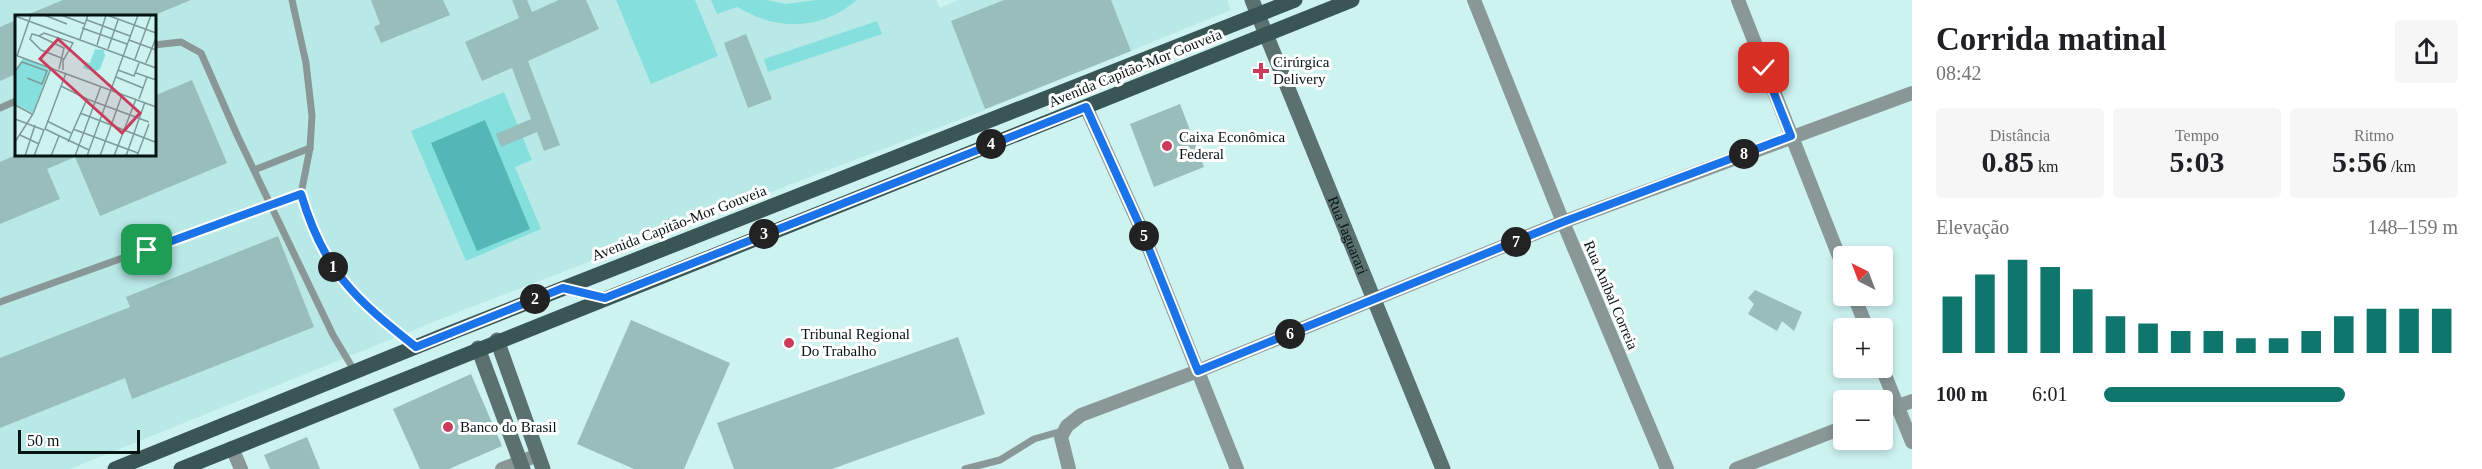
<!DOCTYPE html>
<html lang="pt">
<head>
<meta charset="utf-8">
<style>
	:root { --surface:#fff; --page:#f6f6f6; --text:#202124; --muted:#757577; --accent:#0f766e }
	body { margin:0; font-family:"Times New Roman",serif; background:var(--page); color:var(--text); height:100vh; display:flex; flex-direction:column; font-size:22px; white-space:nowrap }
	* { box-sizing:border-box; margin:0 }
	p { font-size:20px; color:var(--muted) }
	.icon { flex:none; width:33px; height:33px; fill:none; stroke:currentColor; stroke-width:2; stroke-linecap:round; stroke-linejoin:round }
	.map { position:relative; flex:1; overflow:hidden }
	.drawer { display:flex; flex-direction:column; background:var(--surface); width:570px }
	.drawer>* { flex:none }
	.needle { width:39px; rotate:318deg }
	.fabs { position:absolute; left:1833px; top:246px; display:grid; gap:12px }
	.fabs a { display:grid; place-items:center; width:60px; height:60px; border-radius:6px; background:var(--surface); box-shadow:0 3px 9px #0003; font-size:30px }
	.scale { position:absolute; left:18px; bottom:15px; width:122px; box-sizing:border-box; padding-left:6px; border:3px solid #061414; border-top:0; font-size:16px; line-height:21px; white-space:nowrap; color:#061414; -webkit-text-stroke:4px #fff; paint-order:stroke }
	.pin { position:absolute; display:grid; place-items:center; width:51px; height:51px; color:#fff; margin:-26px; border-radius:12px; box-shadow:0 3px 9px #0006 }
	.km { position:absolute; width:30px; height:30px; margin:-15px; border-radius:50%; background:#222; color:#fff; font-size:16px; line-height:30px; text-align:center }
	.round { display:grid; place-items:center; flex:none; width:63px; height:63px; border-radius:6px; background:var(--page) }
	.overview { display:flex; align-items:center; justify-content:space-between; height:102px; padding:0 24px }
	h1 { font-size:33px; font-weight:700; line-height:45px }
	.figures { display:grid; grid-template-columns:repeat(3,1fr); gap:9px; height:102px; padding:6px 24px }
	.figures div { display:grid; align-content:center; border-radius:6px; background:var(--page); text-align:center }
	.figures b { font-size:30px; font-weight:700 }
	.figures small { font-size:16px; font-weight:400 }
	.figures p { font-size:16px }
	.chart { height:168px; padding:12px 24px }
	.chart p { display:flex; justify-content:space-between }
	.chart svg { width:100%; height:108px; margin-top:6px; stroke:var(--accent); stroke-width:6 }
	ul { padding:0 24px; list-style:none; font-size:20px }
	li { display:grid; grid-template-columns:96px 72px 1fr; align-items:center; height:45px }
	li i { height:15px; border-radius:8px; background:var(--accent) }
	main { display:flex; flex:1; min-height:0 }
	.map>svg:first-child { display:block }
</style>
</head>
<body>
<main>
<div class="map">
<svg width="1912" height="469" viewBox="0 0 1912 469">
	<rect width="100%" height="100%" fill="#cdf3f1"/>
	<path fill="#b9e9e7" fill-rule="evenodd" d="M 0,0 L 936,0 L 940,8 L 958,0 L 1227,0 L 1231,10 L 985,110 L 461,311 L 70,469 L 0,469 ZM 16,16 L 154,16 L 154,154 L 16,154 Z"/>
	<g fill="#85e0dd">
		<polygon points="616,0 695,0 718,56 651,84"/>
		<path d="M 711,0 L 766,0 L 786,4 L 816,0 L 857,0 C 820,31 777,31 737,7 L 717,14 Z"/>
		<polygon points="877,21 882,34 768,72 764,59"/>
		<polygon points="504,92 532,160 515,167 541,229 466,261 411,131"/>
	</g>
	<polygon fill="#53b7b5" points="485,120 530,229 477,251 431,143"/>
	<g fill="#98bdbb">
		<polygon points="63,0 191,0 152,16 24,16"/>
		<polygon points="371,0 443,0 450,15 381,43 374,27 380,24"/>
		<polygon points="512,0 527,0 532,12 559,0 586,0 599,29 528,61 560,145 544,151 537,132 501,147 496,134 531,119 512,68 482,81 465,42 519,18"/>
		<polygon points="1004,0 1111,0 1131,51 985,109 951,21"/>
		<polygon points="16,20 16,74 0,81 0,27"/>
		<polygon points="746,34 772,99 748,108 724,43"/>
		<polygon points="192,80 227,163 100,216 75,157 47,169 60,199 0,224 0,162 18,154 154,154 154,96"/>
		<polygon points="1180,104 1204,167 1154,187 1130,124"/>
		<polygon points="278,236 314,327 132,399 125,378 0,428 0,358 130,307 126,297"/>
		<polygon points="1755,290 1802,312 1794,331 1782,321 1777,331 1748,314 1754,304 1748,298"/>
		<polygon points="631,320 730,363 684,469 634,469 577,444"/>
		<polygon points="958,337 985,414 832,469 734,469 717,423"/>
		<polygon points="471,374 502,446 449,469 420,469 393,409"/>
		<polygon points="307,437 320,469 270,469 264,455"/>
	</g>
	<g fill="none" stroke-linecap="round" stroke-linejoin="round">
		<g stroke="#899897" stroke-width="7">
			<polyline points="292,0 306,63 312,116 310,148 301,194 311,228 323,253 340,277 375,314 416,347"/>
			<polyline points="154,45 181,42 201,53 238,137 333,335 355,372"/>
			<polyline points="0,108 16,101"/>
			<polyline points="254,170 310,148"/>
			<polyline points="0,302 301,194"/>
			<polyline points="965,469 1000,460 1034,439 1062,431"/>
		</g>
		<g stroke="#899897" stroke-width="14">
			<polyline points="1474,0 1563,222 1667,469"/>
			<polyline points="1738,0 1844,269"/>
			<polyline points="1086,107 1139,224 1237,469"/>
			<polyline points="1854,296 1867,328"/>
			<polyline points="1882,368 1912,442"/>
			<polyline points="1882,412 1912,401"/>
			<polyline points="232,448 241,469"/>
			<polyline points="502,469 538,455"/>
			<polyline points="1069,469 1061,437 1067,426 1081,415 1198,371 1563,222 1912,93"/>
			<polyline points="1736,469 1844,427"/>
		</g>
		<g stroke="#5a7170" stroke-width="15">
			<path id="s1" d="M 1252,0 L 1443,469"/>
			<polyline points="497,340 543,469"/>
			<polyline points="478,348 523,469"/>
		</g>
		<g stroke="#395554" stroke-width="15">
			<polyline points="115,469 450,333 1295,0"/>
			<polyline points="181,469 1352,0"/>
		</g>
	</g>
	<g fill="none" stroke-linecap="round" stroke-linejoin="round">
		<g stroke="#fff" stroke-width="12">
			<path id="route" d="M 147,250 L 301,194 C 324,271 354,298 416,347 L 563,288 L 605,298 L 1086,107 L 1139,224 L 1198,371 L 1563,222 L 1791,136 L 1764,68"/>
		</g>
		<use href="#route" stroke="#1a73e8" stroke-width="8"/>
	</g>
	<g fill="#cb3c5a" stroke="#fff" stroke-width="2">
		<path d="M1258 62h6v6h6v6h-6v6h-6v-6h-6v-6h6z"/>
		<circle cx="1167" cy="146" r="6"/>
		<circle cx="789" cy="343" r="6"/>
		<circle cx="448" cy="427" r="6"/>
	</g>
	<g text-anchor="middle" stroke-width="6" stroke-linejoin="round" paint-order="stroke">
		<g font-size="15" fill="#061414" stroke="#fff" text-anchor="start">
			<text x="1273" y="67">Cirúrgica<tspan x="1273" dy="17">Delivery</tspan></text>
			<text x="1179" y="142">Caixa Econômica<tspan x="1179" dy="17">Federal</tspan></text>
			<text x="801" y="339">Tribunal Regional<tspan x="801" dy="17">Do Trabalho</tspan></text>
			<text x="460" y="432">Banco do Brasil</text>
		</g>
		<g font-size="15" fill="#061414" stroke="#fff">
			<text transform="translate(1135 68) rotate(-22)" y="5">Avenida Capitão-Mor Gouveia</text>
			<text transform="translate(679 223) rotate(-21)" y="5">Avenida Capitão-Mor Gouveia</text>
			<text dy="5" stroke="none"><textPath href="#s1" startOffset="254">Rua Jaguarari</textPath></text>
			<text transform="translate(1611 295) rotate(67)" y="5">Rua Aníbal Correia</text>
		</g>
	</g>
	<g transform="translate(15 15)">
		<rect width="141" height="141" fill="#cdf3f1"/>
		<path d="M 80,34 L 89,35 L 90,41 L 85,54 L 79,57 L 68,53 L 70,47 L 75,48 ZM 8,43 L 35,53 L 18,98 L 0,89 L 0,56 Z" fill="#85e0dd"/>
		<path fill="none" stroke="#7d9a99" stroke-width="1.5" d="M 29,0 L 52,9M 46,0 L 70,9M 92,0 L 141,18M 0,1 L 141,53M 72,5 L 115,21M 67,13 L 112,29M 24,21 L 49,33 L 44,54M 65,24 L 73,0M 114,25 L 141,35M 82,30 L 91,0M 93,34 L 103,5M 0,40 L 141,92M 2,41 L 16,0M 120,44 L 136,0M 131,48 L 141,23M 1,55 L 7,47 L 32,56 L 27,69 L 12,63M 48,55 L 48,46 L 58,28 L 29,18 L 24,21 L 17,19 L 15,24 L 26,35 L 49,44M 103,55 L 119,61 L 124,48M 51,58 L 30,114 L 74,135M 121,58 L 141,65M 101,62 L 128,73M 46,71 L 72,84M 124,84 L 132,62M 0,90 L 17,99M 65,98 L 140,127M 0,104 L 29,115M 32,106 L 56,118M 58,114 L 123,138M 5,120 L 24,129M 0,127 L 18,99 L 36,53M 53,127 L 72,84 L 134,107M 10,141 L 20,110M 19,141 L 29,115M 36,141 L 44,121M 60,141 L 86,71M 72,141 L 123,0M 85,141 L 107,80M 99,141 L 121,84M 111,141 L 130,87M 122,141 L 134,109"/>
		<path fill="#cb3c5a" fill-opacity="0.15" stroke="#cb3c5a" stroke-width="3" d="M 43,24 L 125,98 L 107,118 L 25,44 Z"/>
		<rect width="141" height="141" fill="none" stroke="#061414" stroke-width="3"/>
	</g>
</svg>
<div class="fabs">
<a><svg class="needle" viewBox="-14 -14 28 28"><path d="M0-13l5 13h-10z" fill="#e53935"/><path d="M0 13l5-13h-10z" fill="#757577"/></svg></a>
<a>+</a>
<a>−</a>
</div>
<div class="scale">50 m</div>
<div class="pin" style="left:147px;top:250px;background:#1e9e55"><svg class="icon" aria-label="arrive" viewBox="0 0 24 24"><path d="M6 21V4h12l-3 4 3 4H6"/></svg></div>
<div class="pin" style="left:1764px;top:68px;background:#d93025"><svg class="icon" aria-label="check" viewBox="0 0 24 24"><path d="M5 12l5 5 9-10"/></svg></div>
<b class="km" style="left:333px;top:267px">1</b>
<b class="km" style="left:535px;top:299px">2</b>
<b class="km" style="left:764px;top:234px">3</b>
<b class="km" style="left:991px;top:144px">4</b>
<b class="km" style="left:1144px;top:236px">5</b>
<b class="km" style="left:1290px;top:334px">6</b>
<b class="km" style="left:1516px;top:242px">7</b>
<b class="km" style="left:1744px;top:154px">8</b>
</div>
<section class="drawer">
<div class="overview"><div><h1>Corrida matinal</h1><p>08:42</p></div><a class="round"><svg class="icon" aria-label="share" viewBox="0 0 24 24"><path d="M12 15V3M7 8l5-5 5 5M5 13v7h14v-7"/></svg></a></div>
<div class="figures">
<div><p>Distância</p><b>0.85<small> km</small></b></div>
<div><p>Tempo</p><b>5:03</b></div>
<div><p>Ritmo</p><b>5:56<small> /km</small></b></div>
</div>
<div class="chart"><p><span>Elevação</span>148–159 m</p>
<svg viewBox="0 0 160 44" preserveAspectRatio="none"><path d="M5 44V21M15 44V12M25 44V6M35 44V9M45 44V18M55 44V29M65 44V32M75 44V35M85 44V35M95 44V38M105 44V38M115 44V35M125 44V29M135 44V26M145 44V26M155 44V26"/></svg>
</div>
<ul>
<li><b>100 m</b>6:01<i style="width:68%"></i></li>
</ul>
</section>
</main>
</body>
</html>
